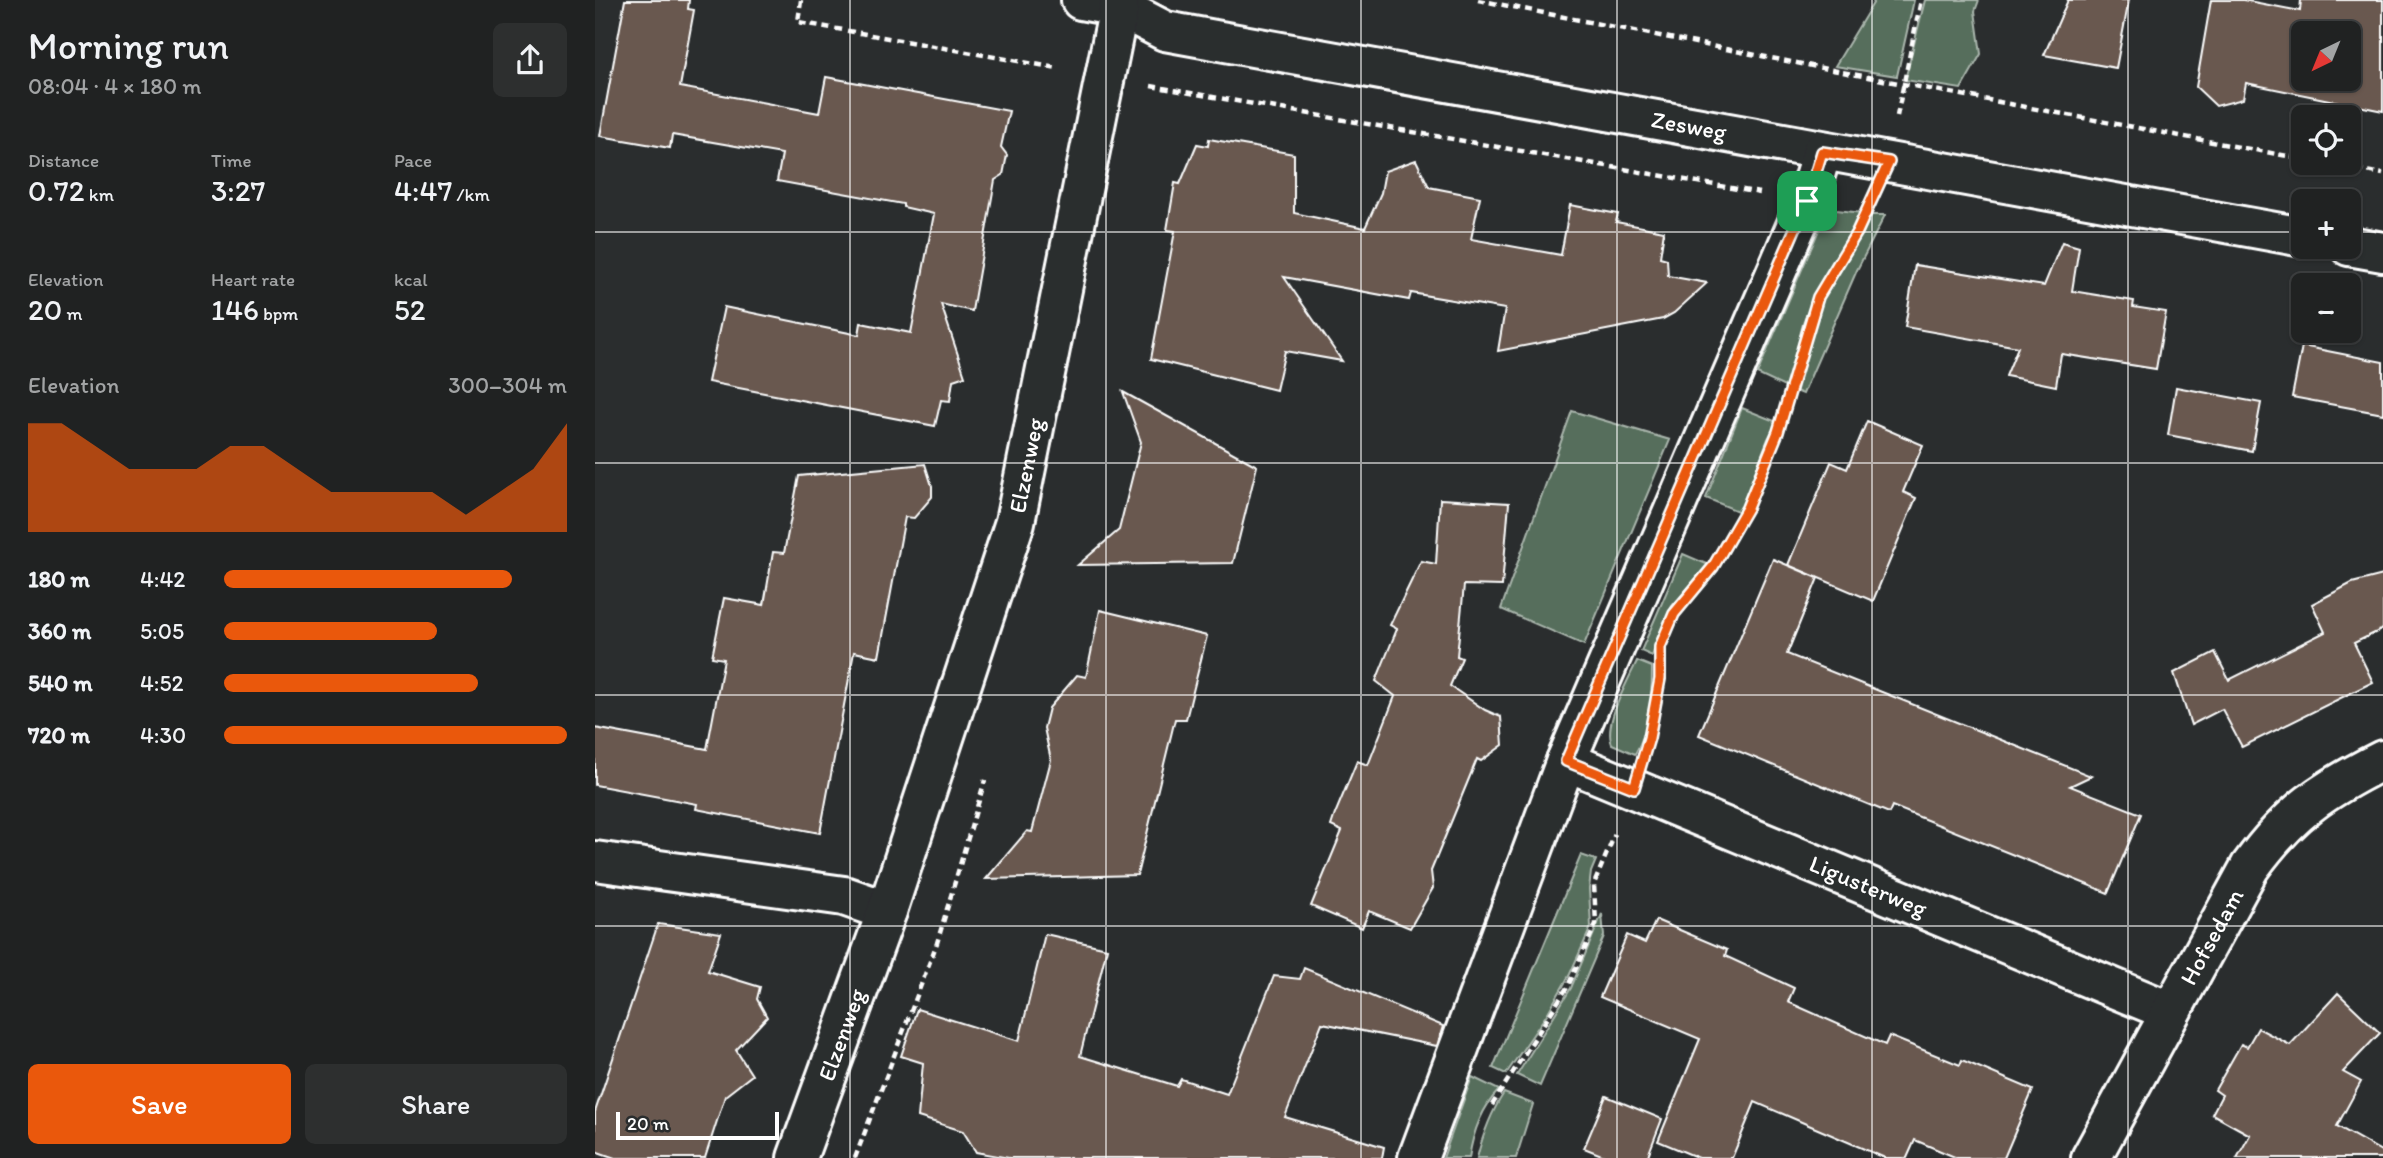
<!DOCTYPE html>
<html lang="en">
<head>
<meta charset="utf-8">
<style>
	:root { --surface:#202222; --page:#2d2f2f; --text:#f1f3f6; --muted:#a2a4a5; --line:#3d3f40; --accent:#ea580c }
	body { margin:0; font-family:Itim,sans-serif; background:var(--page); color:var(--text); height:100vh; display:flex; flex-direction:column; font-size:26px; white-space:nowrap }
	* { box-sizing:border-box; margin:0 }
	p { font-size:23px; color:var(--muted) }
	.icon { flex:none; width:38px; height:38px; fill:none; stroke:currentColor; stroke-width:2; stroke-linecap:round; stroke-linejoin:round }
	.map { position:relative; flex:1; overflow:hidden }
	.side { display:flex; flex-direction:column; background:var(--surface); width:595px }
	.side>* { flex:none }
	.needle { width:46px; rotate:223deg }
	.fabs { position:absolute; left:1696px; top:21px; display:grid; gap:14px }
	.fabs a { display:grid; place-items:center; width:70px; height:70px; border-radius:10px; background:var(--surface); box-shadow:0 2px 5px #0004,0 0 0 2px var(--line); font-size:35px }
	.scale { position:absolute; left:21px; bottom:18px; width:163px; box-sizing:border-box; padding-left:7px; border:4px solid #fff; border-top:0; font-size:19px; line-height:24px; white-space:nowrap; color:#fff; -webkit-text-stroke:5px #2a2d2e; paint-order:stroke }
	.pin { position:absolute; display:grid; place-items:center; width:60px; height:60px; color:#fff; margin:-30px; border-radius:14px; box-shadow:0 4px 10px #0006 }
	.round { display:grid; place-items:center; flex:none; width:74px; height:74px; border-radius:10px; background:var(--page) }
	.headline { display:flex; align-items:center; justify-content:space-between; height:119px; padding:0 28px }
	h1 { font-size:38px; font-weight:600; line-height:52px }
	.stats { display:grid; grid-template-columns:repeat(3,1fr); gap:10px; height:119px; padding:7px 28px }
	.stats div { display:grid; align-content:center }
	.stats b { font-size:30px; font-weight:600 }
	.stats small { font-size:19px; font-weight:400 }
	.stats p { font-size:19px }
	.chart { height:196px; padding:14px 28px }
	.chart p { display:flex; justify-content:space-between }
	.chart svg { width:100%; height:126px; margin-top:7px; fill:var(--accent); opacity:.7 }
	.button { display:flex; gap:14px; margin-top:auto; padding:14px 28px }
	.button a { flex:1; height:80px; border-radius:10px; background:var(--accent); color:#fff; font-size:28px; font-weight:600; line-height:80px; text-align:center }
	.button a+a { background:var(--page); color:var(--text) }
	ul { padding:0 28px; list-style:none; font-size:23px }
	li { display:grid; grid-template-columns:112px 84px 1fr; align-items:center; height:52px }
	li i { height:18px; border-radius:9px; background:var(--accent) }
	main { display:flex; flex:1; min-height:0 }
	.map>svg:first-child { display:block }
</style>
</head>
<body>
<main>
<section class="side">
<div class="headline"><div><h1>Morning run</h1><p>08:04 · 4 × 180 m</p></div><a class="round"><svg class="icon" aria-label="share" viewBox="0 0 24 24"><path d="M12 15V3M7 8l5-5 5 5M5 13v7h14v-7"/></svg></a></div>
<div class="stats">
<div><p>Distance</p><b>0.72<small> km</small></b></div>
<div><p>Time</p><b>3:27</b></div>
<div><p>Pace</p><b>4:47<small> /km</small></b></div>
</div>
<div class="stats">
<div><p>Elevation</p><b>20<small> m</small></b></div>
<div><p>Heart rate</p><b>146<small> bpm</small></b></div>
<div><p>kcal</p><b>52</b></div>
</div>
<div class="chart"><p><span>Elevation</span>300–304 m</p>
<svg viewBox="0 0 160 44" preserveAspectRatio="none"><path d="M0 44V6L10 6L20 14L30 22L40 22L50 22L60 14L70 14L80 22L90 30L100 30L110 30L120 30L130 38L140 30L150 22L160 6V44z"/></svg>
</div>
<ul>
<li><b>180 m</b>4:42<i style="width:84%"></i></li>
<li><b>360 m</b>5:05<i style="width:62%"></i></li>
<li><b>540 m</b>4:52<i style="width:74%"></i></li>
<li><b>720 m</b>4:30<i style="width:100%"></i></li>
</ul>
<div class="button"><a>Save</a><a>Share</a></div>
</section>
<div class="map">
<svg width="1788" height="1158" viewBox="0 0 1788 1158">
	<rect width="100%" height="100%" fill="#2a2d2e"/>
	<filter id="ink" filterUnits="userSpaceOnUse"><feTurbulence type="fractalNoise" baseFrequency=".0143" numOctaves="2"/><feDisplacementMap in="SourceGraphic" scale="14" xChannelSelector="R" yChannelSelector="G"/><feConvolveMatrix kernelMatrix="1 2 1 2 8 2 1 2 1" color-interpolation-filters="sRGB"/></filter>
	<g filter="url(#ink)">
		<g fill="#566e5b" stroke="#aab6ad" stroke-width="2">
			<polygon points="1280,0 1319,0 1302,76 1240,66"/>
			<polygon points="1330,0 1384,0 1380,11 1386,54 1366,89 1310,80"/>
			<polygon points="1233,209 1268,213 1219,296 1208,324 1192,388 1162,374"/>
			<polygon points="1275,215 1290,215 1262,270 1208,394 1198,390 1225,300 1257,251"/>
			<polygon points="1147,408 1182,422 1173,439 1145,512 1111,498"/>
			<polygon points="977,411 1075,440 989,645 906,609"/>
			<polygon points="1088,554 1114,565 1077,606 1057,656 1046,651"/>
			<path d="M 1042,661 L 1057,667 C 1057,698 1056,727 1040,754 L 1017,744 C 1008,723 1033,681 1042,661 Z"/>
			<polygon points="986,855 1001,860 996,872 994,889 996,927 975,974 952,1014 911,1074 898,1068"/>
			<polygon points="1007,914 1009,936 945,1086 922,1075 976,988"/>
			<path d="M 877,1077 L 904,1090 C 886,1109 878,1132 874,1158 L 848,1158 Z"/>
			<path d="M 909,1093 L 938,1104 L 921,1158 L 882,1158 C 888,1134 895,1114 909,1093 Z"/>
		</g>
		<g fill="#695950" stroke="#fff" stroke-width="2" fill-rule="evenodd">
			<polygon points="30,0 94,0 93,9 99,10 85,87 224,113 231,77 414,111 406,147 412,155 408,175 400,180 377,311 346,304 370,376 358,380 355,401 346,400 340,426 113,382 129,307 264,335 266,323 316,333 339,214 308,207 308,204 182,181 187,154 77,135 75,148 5,136"/>
			<polygon points="1473,0 1534,0 1521,68 1449,55"/>
			<path d="M 1616,0 L 1648,0 L 1705,11 L 1706,0 L 1788,0 L 1788,111 L 1651,83 L 1648,99 L 1621,106 L 1601,87 ZM 1708,33 L 1754,33 L 1754,79 L 1708,79 Z"/>
			<polygon points="614,139 699,154 699,213 770,228 786,193 790,171 821,160 834,187 885,197 876,239 966,255 975,205 1023,214 1021,222 1069,231 1065,257 1072,259 1073,276 1112,283 1079,313 1068,319 903,351 910,309 816,293 814,300 689,277 747,361 690,351 681,390 556,359 580,231 572,230 580,183 585,184 602,144 613,146"/>
			<polygon points="1467,242 1484,247 1477,291 1539,301 1538,307 1571,312 1561,369 1466,354 1461,386 1411,376 1423,347 1310,327 1320,265 1449,286"/>
			<polygon points="1707,346 1788,362 1788,414 1697,397"/>
			<polygon points="1581,387 1666,403 1657,451 1573,435"/>
			<polygon points="528,392 662,466 638,563 483,565 524,530 546,442"/>
			<polygon points="1272,421 1328,445 1308,492 1321,498 1278,601 1193,565 1236,462 1252,469"/>
			<polygon points="330,464 337,486 337,497 319,518 310,517 284,657 259,652 225,833 101,809 102,804 0,785 0,728 112,749 129,659 117,657 129,598 169,605 178,552 189,553 204,476"/>
			<polygon points="845,499 914,503 907,586 869,585 862,656 867,658 855,686 890,710 906,717 908,745 886,761 882,759 836,871 838,888 815,928 774,911 767,928 716,906 747,831 736,826 740,814 762,761 773,765 800,696 781,681 802,629 795,625 826,561 841,564"/>
			<polygon points="1178,559 1223,578 1192,654 1496,776 1475,786 1546,814 1513,893 1297,806 1294,813 1104,735"/>
			<polygon points="1788,575 1788,629 1759,643 1778,682 1647,747 1627,709 1596,725 1579,673 1620,652 1634,680 1730,632 1717,604 1757,583"/>
			<polygon points="505,610 612,636 591,719 580,719 542,875 391,879 432,831 437,832 456,760 449,728 454,708 482,675 491,677"/>
			<polygon points="1061,920 1132,950 1130,956 1199,988 1193,1002 1290,1045 1294,1036 1365,1065 1367,1060 1438,1090 1409,1158 1362,1158 1320,1140 1312,1158 1290,1158 1160,1102 1137,1158 1104,1158 1063,1141 1105,1039 1005,997 1032,935 1050,943"/>
			<polygon points="63,924 126,933 113,971 165,987 162,999 172,1017 141,1050 157,1075 130,1096 110,1158 20,1158 0,1151 0,1112"/>
			<polygon points="450,934 512,948 485,1056 582,1086 586,1079 632,1094 679,976 705,979 709,968 848,1026 842,1046 727,1023 690,1117 789,1147 787,1158 414,1158 381,1152 368,1131 323,1117 328,1063 306,1056 322,1009 424,1041"/>
			<polygon points="1743,993 1785,1033 1748,1072 1766,1082 1742,1126 1788,1152 1788,1158 1642,1158 1655,1135 1617,1114 1627,1095 1620,1090 1646,1044 1652,1047 1663,1028 1695,1045"/>
			<polygon points="1011,1096 1067,1119 1052,1158 1014,1158 989,1148"/>
		</g>
		<g fill="none" stroke-linecap="round" stroke-linejoin="round">
			<g stroke="#fff" stroke-width="44">
				<g id="street">
					<path id="s1" d="M 486,0 L 524,7 L 570,31 L 1708,237"/>
					<polyline points="1754,246 1788,252"/>
					<path id="s2" d="M 971,761 L 1574,1011"/>
					<polyline points="0,861 249,896 292,911"/>
					<path id="s3" d="M 202,1158 L 292,911 L 420,522 L 524,7"/>
					<polyline points="823,1158 971,761 1212,201 1227,152"/>
					<path id="s4" d="M 1496,1158 L 1655,867 C 1695,812 1728,790 1788,760"/>
				</g>
			</g>
			<g stroke="#fff" stroke-width="4.5" stroke-dasharray="7 5" stroke-linecap="butt">
				<polyline points="206,0 203,22 462,68"/>
				<polyline points="883,0 1308,84 1708,159"/>
				<polyline points="556,86 1165,193"/>
				<polyline points="1302,116 1326,0"/>
				<polyline points="1726,163 1788,174"/>
				<polyline points="1236,276 1262,232 1274,207"/>
				<path d="M 1101,588 C 1163,511 1184,424 1212,332"/>
				<polyline points="1052,744 1065,670"/>
				<polyline points="897,1105 973,986 1001,924 999,884 1020,834"/>
				<polyline points="260,1158 342,943 390,780"/>
			</g>
			<use href="#street" stroke="#2a2d2e" stroke-width="38"/>
		</g>
	</g>
	<g fill="none" stroke-linecap="round" stroke-linejoin="round" filter="url(#ink)">
		<g stroke="#fff" stroke-width="14">
			<polygon id="route" points="1227,152 1294,162 1262,232 1223,297 1183,432 1152,508 1118,567 1079,614 1065,647 1065,679 1054,738 1039,788 971,761 1212,201"/>
		</g>
		<use href="#route" stroke="#ea580c" stroke-width="9"/>
	</g>
	<path fill="none" stroke="#fff" stroke-width="2" stroke-opacity="0.55" d="M 255,0 L 255,1158M 511,0 L 511,1158M 766,0 L 766,1158M 1022,0 L 1022,1158M 1277,0 L 1277,1158M 1533,0 L 1533,1158M 0,232 L 1708,232M 1754,232 L 1788,232M 0,463 L 1788,463M 0,695 L 1788,695M 0,926 L 1788,926"/>
	<g text-anchor="middle" stroke-width="5" stroke-linejoin="round" paint-order="stroke">
		<g font-size="24" fill="#fff" stroke="#2a2d2e">
			<text dy="8" stroke="none"><textPath href="#s1" startOffset="623">Zesweg</textPath></text>
			<text dy="8" stroke="none"><textPath href="#s3" startOffset="730">Elzenweg</textPath></text>
			<text dy="8" stroke="none"><textPath href="#s2" startOffset="327">Ligusterweg</textPath></text>
			<text dy="8" stroke="none"><textPath href="#s4" startOffset="252">Hofsedam</textPath></text>
			<text dy="8" stroke="none"><textPath href="#s3" startOffset="131">Elzenweg</textPath></text>
		</g>
	</g>
</svg>
<div class="fabs">
<a><svg class="needle" viewBox="-14 -14 28 28"><path d="M0-13l5 13h-10z" fill="#e53935"/><path d="M0 13l5-13h-10z" fill="#a2a4a5"/></svg></a>
<a><svg class="icon" aria-label="locate" viewBox="0 0 24 24"><circle cx="12" cy="12" r="6"/><path d="M12 2v4M12 18v4M2 12h4M18 12h4"/></svg></a>
<a>+</a>
<a>−</a>
</div>
<div class="scale">20 m</div>
<div class="pin" style="left:1212px;top:201px;background:#1e9e55"><svg class="icon" aria-label="arrive" viewBox="0 0 24 24"><path d="M6 21V4h12l-3 4 3 4H6"/></svg></div>
</div>
</main>
</body>
</html>
